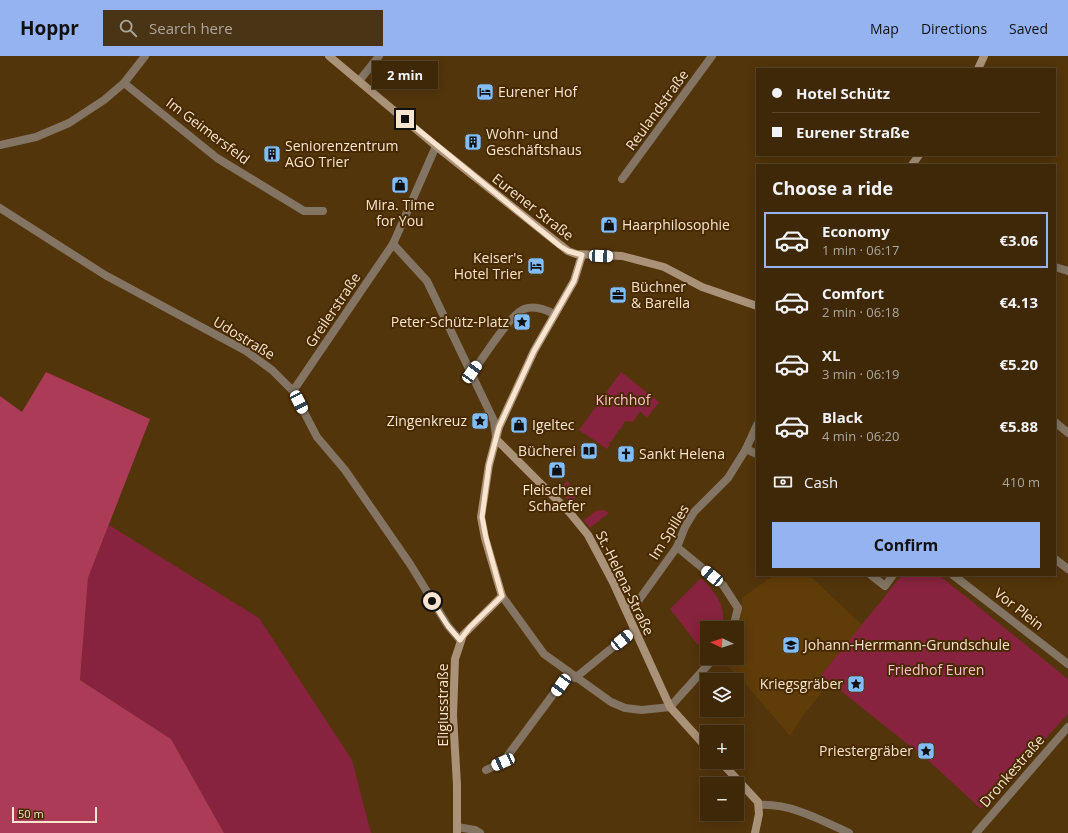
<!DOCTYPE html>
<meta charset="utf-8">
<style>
:root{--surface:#3e2808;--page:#493416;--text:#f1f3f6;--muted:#ada69c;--line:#574429;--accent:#95b2f1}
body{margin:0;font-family:"Open Sans",sans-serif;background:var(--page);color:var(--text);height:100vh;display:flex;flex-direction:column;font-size:15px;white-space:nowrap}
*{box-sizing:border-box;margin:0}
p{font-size:13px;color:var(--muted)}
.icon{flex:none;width:22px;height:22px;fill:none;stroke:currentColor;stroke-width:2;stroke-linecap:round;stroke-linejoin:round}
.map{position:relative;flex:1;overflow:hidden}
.details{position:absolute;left:756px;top:108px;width:300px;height:412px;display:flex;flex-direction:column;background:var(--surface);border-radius:0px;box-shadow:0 2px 10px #0003,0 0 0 1px var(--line)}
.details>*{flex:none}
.guide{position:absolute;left:756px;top:12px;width:300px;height:88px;border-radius:0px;box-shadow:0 2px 10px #0003,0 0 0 1px var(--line);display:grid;align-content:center;height:88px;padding:0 16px;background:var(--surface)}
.needle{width:26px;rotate:274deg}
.buttons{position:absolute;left:700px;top:565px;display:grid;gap:8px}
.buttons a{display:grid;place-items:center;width:44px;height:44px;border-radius:0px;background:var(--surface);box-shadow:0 2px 10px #0003,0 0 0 1px var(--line);font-size:20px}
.scale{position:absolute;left:12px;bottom:10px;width:85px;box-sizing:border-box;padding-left:4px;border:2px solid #f8e4cf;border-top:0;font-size:11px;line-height:14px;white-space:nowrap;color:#f8e4cf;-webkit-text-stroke:3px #482a00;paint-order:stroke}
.end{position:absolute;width:18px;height:18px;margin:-9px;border:5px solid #f8e4cf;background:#111;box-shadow:0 0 0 2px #111}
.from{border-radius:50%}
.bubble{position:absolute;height:28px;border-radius:0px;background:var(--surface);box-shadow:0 2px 10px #0003,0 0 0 1px var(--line);font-size:13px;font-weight:700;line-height:28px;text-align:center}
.car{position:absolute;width:12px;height:24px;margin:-12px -6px;border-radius:5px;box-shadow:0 0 3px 1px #0007;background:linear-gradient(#fff 24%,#345 0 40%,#fff 0 76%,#345 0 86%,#fff 0)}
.guide b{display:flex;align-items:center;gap:14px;height:38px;font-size:15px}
.guide b+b{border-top:1px solid var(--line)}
.guide i{width:10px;height:10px;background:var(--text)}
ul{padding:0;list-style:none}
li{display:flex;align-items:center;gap:12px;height:56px;margin:0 8px 6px;padding:0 8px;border:2px solid transparent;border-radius:0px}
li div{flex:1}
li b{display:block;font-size:15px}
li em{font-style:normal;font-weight:700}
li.selected{border-color:var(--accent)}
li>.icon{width:36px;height:36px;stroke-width:1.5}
h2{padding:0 16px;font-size:18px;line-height:48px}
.pay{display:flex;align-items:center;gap:10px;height:44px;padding:0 16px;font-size:15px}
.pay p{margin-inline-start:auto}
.cta{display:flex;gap:8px;margin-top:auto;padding:8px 16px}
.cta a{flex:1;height:46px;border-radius:0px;background:var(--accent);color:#111;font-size:16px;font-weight:700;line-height:46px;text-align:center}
header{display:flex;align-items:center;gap:24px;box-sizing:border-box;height:56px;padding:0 20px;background:var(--accent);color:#111}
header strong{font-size:19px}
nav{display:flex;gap:22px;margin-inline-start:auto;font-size:14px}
.search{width:280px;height:36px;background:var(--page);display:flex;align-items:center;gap:10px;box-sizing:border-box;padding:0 14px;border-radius:0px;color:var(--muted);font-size:15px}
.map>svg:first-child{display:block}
.built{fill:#603c09}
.green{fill:#87233e}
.forest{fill:#ab3b56}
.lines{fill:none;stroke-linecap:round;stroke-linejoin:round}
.street{stroke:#837463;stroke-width:8}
.secondary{stroke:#aa9278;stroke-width:8}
.route{stroke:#f8e4cf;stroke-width:5}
.labels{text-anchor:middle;stroke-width:4;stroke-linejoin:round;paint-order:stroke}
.poi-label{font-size:14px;fill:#f8e4cf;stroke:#482a00;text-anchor:start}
.street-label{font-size:14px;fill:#f8e4cf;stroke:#482a00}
.park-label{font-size:14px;fill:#fdc0c8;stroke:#482a00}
</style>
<header>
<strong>Hoppr</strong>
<div class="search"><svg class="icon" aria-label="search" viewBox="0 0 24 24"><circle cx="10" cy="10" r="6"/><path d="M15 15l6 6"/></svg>Search here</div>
<nav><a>Map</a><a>Directions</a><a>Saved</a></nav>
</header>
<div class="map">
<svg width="1068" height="777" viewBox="0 0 1068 777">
<rect width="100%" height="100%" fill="#53350b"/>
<polygon class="built" points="774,519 809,519 862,569 822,618 830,626 805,657 790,680 742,624 720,603 737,602 737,577 742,542"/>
<g class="green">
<polygon points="621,316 659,346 647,362 640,355 633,366 625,365 620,374 618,373 618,375 611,386 608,386 610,388 607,393 579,374"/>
<polygon points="567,425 578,436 577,440 571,448 559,434"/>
<polygon points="603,454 609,457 590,472 584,464 596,455"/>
<polygon points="109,469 259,562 352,704 371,777 224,777 171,683 80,624 88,522"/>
<polygon points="902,519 939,519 1068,623 1068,658 981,753 930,706 821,619"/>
<path d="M701,522C716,537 727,550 722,572H707V582L698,589L670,553Z"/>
</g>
<polygon class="forest" points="46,316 150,363 88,522 80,624 171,683 224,777 0,777 0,340 22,356"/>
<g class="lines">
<g class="street">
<polyline points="359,25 379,0"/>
<polyline points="124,27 217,102 304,155 323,155"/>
<polyline points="0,89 36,81 69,67 104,44 124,27 145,0"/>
<polyline points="622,123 712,0"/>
<polyline points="0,152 105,219 246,295 272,314 293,335 317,381 345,414 410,508 448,570 460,584"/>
<polyline points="393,188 427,225 494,365 496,381"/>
<polyline points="1055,211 1068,215"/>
<path d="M472,317C482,304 511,257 524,253C534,249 545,253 554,258"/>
<polyline points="293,335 393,188 436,90"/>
<polyline points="1055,366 1068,377"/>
<polyline points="746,393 757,398"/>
<polyline points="677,491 723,529 738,552 733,572"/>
<polyline points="1055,503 1068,513"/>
<polyline points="871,519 885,530 893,519"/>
<polyline points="953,519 1068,608"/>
<polyline points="502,540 544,598 611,646 625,652 642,654 670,651 714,602"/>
<polyline points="626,553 636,548 677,491 685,471 694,456 728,422 746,393 757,369"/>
<polyline points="575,622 634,574"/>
<polyline points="486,714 503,706 569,617"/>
<path d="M759,749C790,747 821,764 849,777"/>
<polyline points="457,771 475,774 480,777"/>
<polyline points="976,777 1068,671"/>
</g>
<g class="secondary">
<polyline points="329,0 436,90 568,195 576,198 622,200 664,211 702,231 757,250"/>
<polyline points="978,13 984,0"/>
<polyline points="912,109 919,99"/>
<polyline points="496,383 570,457 588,479 613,526 670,651 707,692"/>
<polyline points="721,706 758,746 759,758 755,777"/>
<polyline points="457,777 457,729 453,659 455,603 463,579 502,540 485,482 481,461 489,409 499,371 534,295 574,225 582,199"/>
</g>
</g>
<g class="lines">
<polyline class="route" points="405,63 560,190 568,195 582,199 574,225 534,295 499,371 489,409 482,461 486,482 502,540 470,571 460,584 448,570 432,545"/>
</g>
<defs>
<symbol id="hotel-square" viewBox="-11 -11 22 22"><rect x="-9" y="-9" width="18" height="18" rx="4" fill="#80bdfa" stroke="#482a00"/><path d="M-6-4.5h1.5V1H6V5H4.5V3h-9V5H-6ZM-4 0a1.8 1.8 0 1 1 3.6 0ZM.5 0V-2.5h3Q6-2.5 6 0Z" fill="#111"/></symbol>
<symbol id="building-square" viewBox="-11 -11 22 22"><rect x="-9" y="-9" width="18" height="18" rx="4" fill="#80bdfa" stroke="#482a00"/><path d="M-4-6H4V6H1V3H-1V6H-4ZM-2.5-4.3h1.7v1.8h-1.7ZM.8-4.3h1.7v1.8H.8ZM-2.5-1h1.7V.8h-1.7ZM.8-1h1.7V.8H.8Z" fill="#111"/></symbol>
<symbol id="shop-square" viewBox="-11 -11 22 22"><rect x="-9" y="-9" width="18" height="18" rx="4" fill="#80bdfa" stroke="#482a00"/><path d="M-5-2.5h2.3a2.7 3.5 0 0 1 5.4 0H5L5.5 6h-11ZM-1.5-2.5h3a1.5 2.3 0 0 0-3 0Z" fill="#111"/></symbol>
<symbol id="office-square" viewBox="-11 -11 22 22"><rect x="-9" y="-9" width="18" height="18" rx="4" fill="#80bdfa" stroke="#482a00"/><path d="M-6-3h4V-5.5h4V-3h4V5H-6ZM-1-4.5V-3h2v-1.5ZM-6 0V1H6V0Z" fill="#111"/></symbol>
<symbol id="sight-square" viewBox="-11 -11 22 22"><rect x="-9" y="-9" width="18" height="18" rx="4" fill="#80bdfa" stroke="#482a00"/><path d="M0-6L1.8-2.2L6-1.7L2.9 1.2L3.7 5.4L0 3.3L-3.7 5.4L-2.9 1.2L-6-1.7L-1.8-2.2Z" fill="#111"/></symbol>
<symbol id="library-square" viewBox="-11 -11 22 22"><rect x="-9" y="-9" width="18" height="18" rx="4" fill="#80bdfa" stroke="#482a00"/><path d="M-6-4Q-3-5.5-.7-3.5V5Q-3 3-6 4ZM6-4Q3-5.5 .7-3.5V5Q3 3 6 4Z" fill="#111"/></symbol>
<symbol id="church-square" viewBox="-11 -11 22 22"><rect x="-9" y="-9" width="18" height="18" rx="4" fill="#80bdfa" stroke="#482a00"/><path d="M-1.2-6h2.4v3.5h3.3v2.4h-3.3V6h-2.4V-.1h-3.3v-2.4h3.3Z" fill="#111"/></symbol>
<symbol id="school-square" viewBox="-11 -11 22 22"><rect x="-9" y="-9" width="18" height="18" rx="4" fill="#80bdfa" stroke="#482a00"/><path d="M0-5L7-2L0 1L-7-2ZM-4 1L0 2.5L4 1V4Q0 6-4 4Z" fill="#111"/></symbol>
</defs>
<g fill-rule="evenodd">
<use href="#hotel-square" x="475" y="26" width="20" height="20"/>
<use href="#building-square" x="463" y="76" width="20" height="20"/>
<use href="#building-square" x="262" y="88" width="20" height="20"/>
<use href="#shop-square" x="390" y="119" width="20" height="20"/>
<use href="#shop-square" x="599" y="159" width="20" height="20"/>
<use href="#hotel-square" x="526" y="200" width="20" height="20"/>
<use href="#office-square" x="608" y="229" width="20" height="20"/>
<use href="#sight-square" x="512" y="256" width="20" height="20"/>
<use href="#sight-square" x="470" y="355" width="20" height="20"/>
<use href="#shop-square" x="509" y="359" width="20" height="20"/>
<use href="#library-square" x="579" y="385" width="20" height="20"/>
<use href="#church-square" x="616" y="388" width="20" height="20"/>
<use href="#shop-square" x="547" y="404" width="20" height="20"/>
<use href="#school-square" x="781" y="579" width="20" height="20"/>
<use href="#sight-square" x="846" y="618" width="20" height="20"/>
<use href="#sight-square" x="916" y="685" width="20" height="20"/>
</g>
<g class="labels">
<g class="poi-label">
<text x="498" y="41">Eurener Hof</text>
<text x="486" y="83">Wohn- und<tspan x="486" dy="16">Geschäftshaus</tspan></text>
<text x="285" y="95">Seniorenzentrum<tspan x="285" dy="16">AGO Trier</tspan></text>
<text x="400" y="154" text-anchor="middle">Mira. Time<tspan x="400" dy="16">for You</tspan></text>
<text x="622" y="174">Haarphilosophie</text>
<text x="523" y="207" text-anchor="end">Keiser's<tspan x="523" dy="16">Hotel Trier</tspan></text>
<text x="631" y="236">Büchner<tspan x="631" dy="16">&amp; Barella</tspan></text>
<text x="509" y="271" text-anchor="end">Peter-Schütz-Platz</text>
<text x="467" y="370" text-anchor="end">Zingenkreuz</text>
<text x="532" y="374">Igeltec</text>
<text x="576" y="400" text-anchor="end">Bücherei</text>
<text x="639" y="403">Sankt Helena</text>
<text x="557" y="439" text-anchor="middle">Fleischerei<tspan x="557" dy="16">Schaefer</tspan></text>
<text x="804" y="594">Johann-Herrmann-Grundschule</text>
<text x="843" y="633" text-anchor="end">Kriegsgräber</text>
<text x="913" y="700" text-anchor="end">Priestergräber</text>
</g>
<g class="street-label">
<text transform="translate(657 54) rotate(-54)" y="5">Reulandstraße</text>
<text transform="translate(208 75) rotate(37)" y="5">Im Geimersfeld</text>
<text transform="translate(533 151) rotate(38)" y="5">Eurener Straße</text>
<text transform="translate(333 254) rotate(-56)" y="5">Greilerstraße</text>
<text transform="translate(244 282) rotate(31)" y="5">Udostraße</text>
<text transform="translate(669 476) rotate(-58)" y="5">Im Spilles</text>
<text transform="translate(625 527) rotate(64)" y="5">St.-Helena-Straße</text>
<text transform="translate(1019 553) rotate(38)" y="5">Vor Plein</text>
<text transform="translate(443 649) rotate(-90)" y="5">Eligiusstraße</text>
<text transform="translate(1012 715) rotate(-49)" y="5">Dronkestraße</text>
</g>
<g class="park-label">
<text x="623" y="349">Kirchhof</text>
<text x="936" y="619">Friedhof Euren</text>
</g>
</g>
</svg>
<div class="buttons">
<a><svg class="needle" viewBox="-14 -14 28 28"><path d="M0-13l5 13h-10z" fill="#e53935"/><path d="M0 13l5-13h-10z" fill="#ada69c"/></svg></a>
<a><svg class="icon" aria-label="layers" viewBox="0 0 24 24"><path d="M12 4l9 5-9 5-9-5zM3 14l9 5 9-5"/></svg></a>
<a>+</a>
<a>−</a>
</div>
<div class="scale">50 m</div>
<i class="end from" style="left:432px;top:545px"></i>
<i class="end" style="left:405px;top:63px"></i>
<div class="bubble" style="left:372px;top:5px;width:66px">2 min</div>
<i class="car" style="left:601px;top:200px;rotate:92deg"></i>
<i class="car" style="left:472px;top:316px;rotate:36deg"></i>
<i class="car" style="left:299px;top:346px;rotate:153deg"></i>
<i class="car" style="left:712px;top:520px;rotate:310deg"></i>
<i class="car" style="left:622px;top:584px;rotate:51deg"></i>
<i class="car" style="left:561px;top:629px;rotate:216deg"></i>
<i class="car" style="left:503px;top:706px;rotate:246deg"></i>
<div class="guide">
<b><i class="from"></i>Hotel Schütz</b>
<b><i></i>Eurener Straße</b>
</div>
<section class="details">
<h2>Choose a ride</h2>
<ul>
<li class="selected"><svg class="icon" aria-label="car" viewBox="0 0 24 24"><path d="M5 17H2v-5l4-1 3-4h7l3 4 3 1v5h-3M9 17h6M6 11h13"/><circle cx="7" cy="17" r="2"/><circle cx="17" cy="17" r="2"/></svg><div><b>Economy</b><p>1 min · 06:17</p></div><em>€3.06</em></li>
<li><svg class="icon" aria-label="car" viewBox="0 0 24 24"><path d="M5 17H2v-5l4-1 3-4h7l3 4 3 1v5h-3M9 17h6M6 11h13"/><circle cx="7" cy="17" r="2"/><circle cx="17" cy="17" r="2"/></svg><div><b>Comfort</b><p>2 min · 06:18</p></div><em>€4.13</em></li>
<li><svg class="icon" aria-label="car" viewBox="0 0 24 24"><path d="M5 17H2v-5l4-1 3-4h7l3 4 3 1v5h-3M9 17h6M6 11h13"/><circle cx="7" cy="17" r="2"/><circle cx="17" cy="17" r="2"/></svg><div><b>XL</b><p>3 min · 06:19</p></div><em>€5.20</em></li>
<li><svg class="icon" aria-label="car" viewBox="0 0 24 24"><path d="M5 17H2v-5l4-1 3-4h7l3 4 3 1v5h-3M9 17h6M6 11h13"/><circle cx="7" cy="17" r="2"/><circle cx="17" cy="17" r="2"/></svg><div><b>Black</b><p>4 min · 06:20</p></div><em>€5.88</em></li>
</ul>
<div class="pay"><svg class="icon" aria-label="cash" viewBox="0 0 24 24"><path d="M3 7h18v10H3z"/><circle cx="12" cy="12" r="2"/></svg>Cash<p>410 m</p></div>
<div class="cta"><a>Confirm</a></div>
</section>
</div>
